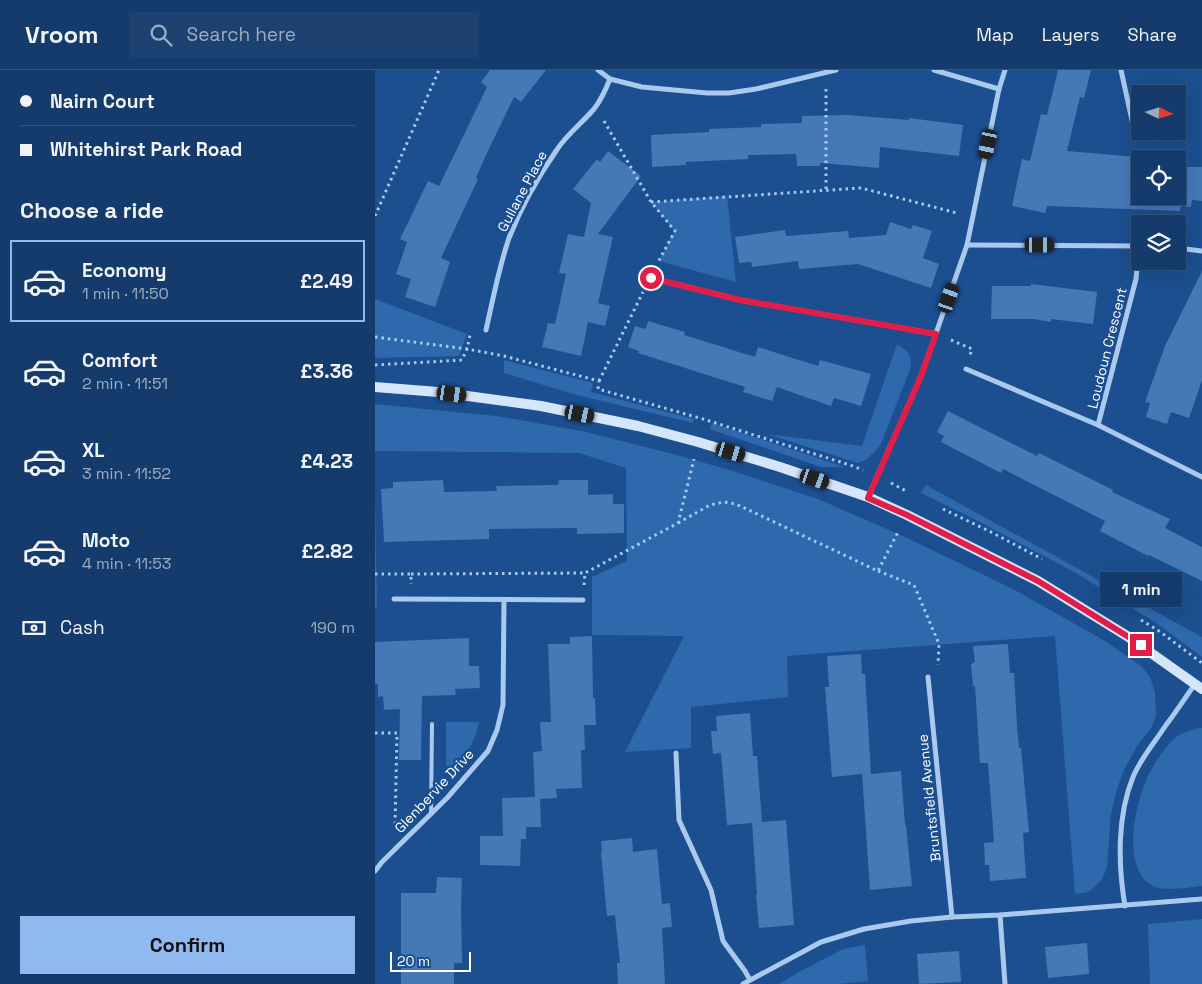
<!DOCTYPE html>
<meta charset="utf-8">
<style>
:root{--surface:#143b6b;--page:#1d4271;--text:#f1f3f6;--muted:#9dadc1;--line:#33557e;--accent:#90b9f0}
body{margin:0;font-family:"Space Grotesk",sans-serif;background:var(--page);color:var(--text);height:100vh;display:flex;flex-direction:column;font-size:19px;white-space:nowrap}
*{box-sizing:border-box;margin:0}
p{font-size:16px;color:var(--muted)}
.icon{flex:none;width:28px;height:28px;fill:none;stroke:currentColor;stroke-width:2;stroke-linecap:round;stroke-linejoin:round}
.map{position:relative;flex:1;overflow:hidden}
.sheet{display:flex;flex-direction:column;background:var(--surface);width:375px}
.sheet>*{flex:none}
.top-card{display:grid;align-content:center;height:110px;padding:0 20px;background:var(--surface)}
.needle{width:32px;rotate:94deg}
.controls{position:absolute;left:756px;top:15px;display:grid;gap:10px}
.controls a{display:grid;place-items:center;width:55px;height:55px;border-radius:0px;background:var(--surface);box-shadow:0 5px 20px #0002,0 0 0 1px var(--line);font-size:25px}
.scale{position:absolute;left:15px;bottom:12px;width:81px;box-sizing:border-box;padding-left:5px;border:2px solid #fff;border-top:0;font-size:14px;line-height:18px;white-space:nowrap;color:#fff;-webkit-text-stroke:4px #1b4f8f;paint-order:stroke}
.end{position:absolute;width:22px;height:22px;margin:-11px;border:6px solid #e11d48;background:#fff;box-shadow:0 0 0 2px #fff}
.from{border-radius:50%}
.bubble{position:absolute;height:35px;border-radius:0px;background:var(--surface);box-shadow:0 5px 20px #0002,0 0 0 1px var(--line);font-size:16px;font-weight:700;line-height:35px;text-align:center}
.car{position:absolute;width:15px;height:30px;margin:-15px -8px;border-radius:6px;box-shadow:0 0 4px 1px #0007;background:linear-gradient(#222 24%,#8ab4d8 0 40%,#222 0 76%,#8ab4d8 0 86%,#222 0)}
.top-card b{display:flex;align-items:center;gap:18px;height:48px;font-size:19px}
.top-card b+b{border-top:1px solid var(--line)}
.top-card i{width:12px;height:12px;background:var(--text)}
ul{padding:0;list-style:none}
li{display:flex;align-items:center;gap:15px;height:82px;margin:0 10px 8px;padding:0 10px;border:2px solid transparent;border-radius:0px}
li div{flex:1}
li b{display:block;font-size:19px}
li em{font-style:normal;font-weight:700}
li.current{border-color:var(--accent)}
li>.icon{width:45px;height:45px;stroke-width:1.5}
h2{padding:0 20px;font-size:22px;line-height:60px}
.pay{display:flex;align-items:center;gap:12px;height:55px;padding:0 20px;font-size:19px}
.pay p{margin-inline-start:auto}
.cta{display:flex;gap:10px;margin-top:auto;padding:10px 20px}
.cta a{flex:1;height:58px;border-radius:0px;background:var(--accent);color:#111;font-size:20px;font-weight:700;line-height:58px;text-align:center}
header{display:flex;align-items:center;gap:30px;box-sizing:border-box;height:70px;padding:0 25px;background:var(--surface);border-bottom:1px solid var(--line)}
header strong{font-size:24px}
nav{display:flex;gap:28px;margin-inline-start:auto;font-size:18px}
.search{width:350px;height:45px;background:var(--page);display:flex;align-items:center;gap:12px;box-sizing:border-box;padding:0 18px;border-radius:0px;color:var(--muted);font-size:19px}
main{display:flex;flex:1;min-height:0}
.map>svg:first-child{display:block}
.green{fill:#2e69ad}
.building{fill:#4478b7}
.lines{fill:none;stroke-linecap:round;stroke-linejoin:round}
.path{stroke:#a9c9ee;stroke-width:3;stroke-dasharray:2.5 4;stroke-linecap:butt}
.lane{stroke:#a9c9ee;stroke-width:4}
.street{stroke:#a9c9ee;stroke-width:5}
.secondary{stroke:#d6e6fa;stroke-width:10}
.route{stroke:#e11d48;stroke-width:6}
.labels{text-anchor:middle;stroke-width:5;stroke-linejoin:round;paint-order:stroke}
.street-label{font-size:14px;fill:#fff;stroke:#1b4f8f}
</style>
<header>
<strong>Vroom</strong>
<div class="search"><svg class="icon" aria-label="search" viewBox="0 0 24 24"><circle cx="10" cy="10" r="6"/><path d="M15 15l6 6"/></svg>Search here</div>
<nav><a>Map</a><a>Layers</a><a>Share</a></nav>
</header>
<main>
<section class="sheet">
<div class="top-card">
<b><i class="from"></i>Nairn Court</b>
<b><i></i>Whitehirst Park Road</b>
</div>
<h2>Choose a ride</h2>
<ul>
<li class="current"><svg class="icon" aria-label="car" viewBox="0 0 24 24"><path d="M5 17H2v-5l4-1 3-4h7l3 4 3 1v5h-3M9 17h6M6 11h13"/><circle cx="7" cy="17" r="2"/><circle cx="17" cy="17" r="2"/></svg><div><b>Economy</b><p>1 min · 11:50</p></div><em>£2.49</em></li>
<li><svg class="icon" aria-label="car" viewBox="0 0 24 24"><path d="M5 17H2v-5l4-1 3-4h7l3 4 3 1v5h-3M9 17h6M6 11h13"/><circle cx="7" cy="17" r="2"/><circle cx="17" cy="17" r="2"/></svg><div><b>Comfort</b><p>2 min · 11:51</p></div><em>£3.36</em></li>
<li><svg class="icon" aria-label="car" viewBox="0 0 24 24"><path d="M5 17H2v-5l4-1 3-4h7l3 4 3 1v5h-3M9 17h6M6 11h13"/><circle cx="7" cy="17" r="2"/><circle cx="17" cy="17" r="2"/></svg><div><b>XL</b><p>3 min · 11:52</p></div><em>£4.23</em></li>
<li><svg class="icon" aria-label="car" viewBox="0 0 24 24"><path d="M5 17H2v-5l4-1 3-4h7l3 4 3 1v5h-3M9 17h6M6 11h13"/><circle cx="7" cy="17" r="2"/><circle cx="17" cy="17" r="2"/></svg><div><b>Moto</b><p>4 min · 11:53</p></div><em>£2.82</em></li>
</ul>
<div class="pay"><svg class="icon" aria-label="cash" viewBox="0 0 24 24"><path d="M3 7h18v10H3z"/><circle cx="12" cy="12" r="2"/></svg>Cash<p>190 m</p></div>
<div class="cta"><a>Confirm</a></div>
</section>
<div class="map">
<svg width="827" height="914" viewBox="0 0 827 914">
<rect width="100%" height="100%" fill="#1b4f8f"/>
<g class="green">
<polygon points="352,126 361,212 284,191 299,161 276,132"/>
<polygon points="0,229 92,264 84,286 0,288"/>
<path d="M522,274C533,281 536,284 536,297L505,376L491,390L483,393L392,364L487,376Z"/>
<polygon points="129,290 218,313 216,322 319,349 318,353 198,324 129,303"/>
<polygon points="0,334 121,346 207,361 298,384 358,401 443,429 530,467 638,519 730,571 766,596 775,607 780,622 781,646 776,658 762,676 749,700 741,722 736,744 732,798 727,809 715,821 709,823 700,824 680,566 412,586 413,627 316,637 316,678 250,682 309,566 217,565 217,507 252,491 251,398 204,383 0,381"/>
<polygon points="337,353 470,397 446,397 335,359"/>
<polygon points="551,415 827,567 827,587 781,553 701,503 599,449 546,423"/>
<polygon points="0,426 2,539 0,539"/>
<path d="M71,652H104C100,673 92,685 75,699L71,695Z"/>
<path d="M824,658H827V816C814,817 789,822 778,816C744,798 761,729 775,702C781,691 790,677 800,668C806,663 816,660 824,658Z"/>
<polygon points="827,849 827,914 775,914 773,854"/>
<polygon points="490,875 493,911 463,914 404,914 424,902 468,879"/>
</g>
<g class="building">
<polygon points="115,0 171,0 146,32 139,27 111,85 101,108 103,109 66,188 75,192 60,237 30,227 36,209 21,204 32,172 25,169 53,111 64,116 112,17 106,12"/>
<polygon points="683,0 716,0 709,28 705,27 692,81 786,89 765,89 765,126 802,126 802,97 827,97 827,131 817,130 816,137 806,136 805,141 672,136 670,143 637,136 647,89 655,91 666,44 672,45"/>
<polygon points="472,45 534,50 534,48 588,55 584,86 505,77 504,98 445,93 445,96 422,96 421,84 373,85 373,89 311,92 311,95 277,97 276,65 334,62 334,59 386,57 386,54 427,53 427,46"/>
<polygon points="233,81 266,106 223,164 238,167 223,233 235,236 230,256 213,252 206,286 167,277 173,253 180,254 191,204 184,203 193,164 209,167 216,133 198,119 222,89 225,92"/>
<polygon points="515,152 536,159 538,155 557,161 548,188 564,194 556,218 483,194 424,199 423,191 377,197 376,192 364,193 360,167 410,160 411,166 473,161 474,168 511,165"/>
<polygon points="827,201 827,310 814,348 796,342 792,354 771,347 775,333 770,332 790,276"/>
<polygon points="656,214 722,222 718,254 676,249 676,252 659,249 616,249 617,216 656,216"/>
<polygon points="273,251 310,262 309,265 380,287 383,277 443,296 445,290 496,304 486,336 459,328 456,336 402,317 397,331 368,322 370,317 263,283 264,281 253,277 260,256 271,259"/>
<polygon points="573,341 662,386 664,383 738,420 737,422 795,449 790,458 827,477 827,511 774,485 773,486 725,461 730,451 628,399 626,403 566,372 569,366 562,362"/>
<polygon points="68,410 69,422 122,421 121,416 183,415 184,410 213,410 213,425 238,424 238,434 249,434 249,463 202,464 202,458 114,459 114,469 9,472 6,419 18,418 18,412"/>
<polygon points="217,566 218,628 220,628 221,655 209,655 210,680 206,680 207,718 181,719 182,728 165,729 166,757 151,757 151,769 146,769 145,796 105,795 105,766 128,766 127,728 160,727 158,682 167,681 165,652 176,652 173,574 195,574 195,567"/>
<polygon points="94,568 94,596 104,596 105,618 80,619 81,625 47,626 46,690 24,690 25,639 9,640 8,626 3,627 3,614 0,614 0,572"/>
<polygon points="633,574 635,603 639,603 642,656 644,678 646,678 654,762 648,763 651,808 615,811 614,795 610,795 609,773 619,772 613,693 605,693 600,616 598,616 596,594 600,592 598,576"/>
<polygon points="486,584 487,604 490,604 496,704 526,701 530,755 531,755 537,816 495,820 487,704 457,707 450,617 454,617 452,586"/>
<polygon points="375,643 378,686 382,686 387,752 411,750 419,855 384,858 381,824 382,824 377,753 352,755 346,683 338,684 336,661 342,661 341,646"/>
<polygon points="257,768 258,782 282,779 287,834 295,833 297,857 287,858 290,914 243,914 242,893 245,893 240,845 232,846 226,783 227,782 226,771"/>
<polygon points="62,807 87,808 86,836 87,893 79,893 79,914 26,914 26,823 61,823"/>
<polygon points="712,873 714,904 673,908 670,877"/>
<polygon points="584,881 586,912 544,914 542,884"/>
</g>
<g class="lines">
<g class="path">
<polyline points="229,51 276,132 300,161 282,194"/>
<polyline points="451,119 451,20 452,18"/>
<polyline points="276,132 486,118 582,143"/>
<polyline points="0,146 64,0"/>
<polyline points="0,267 92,279 95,265"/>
<polyline points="576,270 597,279 595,285"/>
<polyline points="0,295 87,290 92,279 129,286 224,311 223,319 328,349 475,395 488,400"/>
<polyline points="224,311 268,222"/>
<polyline points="516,413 533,422"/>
<polyline points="568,439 616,462 667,489"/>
<polyline points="303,453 335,435 349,432 361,434 503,501 524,460"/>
<polyline points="503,501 539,515 564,574 563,595"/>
<polyline points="0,504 36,504 36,514"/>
<polyline points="36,504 210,503"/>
<polyline points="209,515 210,503 303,453 319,389"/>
<polyline points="766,550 784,561 827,593"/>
<polyline points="0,663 22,663 20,756"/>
</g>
<polyline class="lane" points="56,744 57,654"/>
<g class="street">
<polyline points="223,0 235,9"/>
<polyline points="559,0 624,19"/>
<polyline points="746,0 758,55"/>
<polyline points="592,175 765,176"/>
<polyline points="802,178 827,181"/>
<polyline points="276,208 365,230 561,264"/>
<path d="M111,260C118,229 124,197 134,168C146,137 163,107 181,81C191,65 207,53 219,39C226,30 231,19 235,9L267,17L332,23H354L381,19L461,0"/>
<polyline points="591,299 723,355 827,407"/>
<polyline points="723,355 761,209 764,176"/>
<polyline points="493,427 546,306 592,175 624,19 630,0"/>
<polyline points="19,529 208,530"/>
<polyline points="553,607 577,847"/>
<polyline points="301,683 304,750 336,820 348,871 370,901 375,910"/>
<polyline points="0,801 7,792 72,728 113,681 122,660 128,635 129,530"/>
<path d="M750,836C743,795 742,746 758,707C766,688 780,672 791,655C801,642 810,628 820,614"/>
<polyline points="625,845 630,914"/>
<polyline points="368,914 446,872 489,859 536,851 577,847 625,845 827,829"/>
</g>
<polyline class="secondary" points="0,317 63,322 166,336 263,356 323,372 405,397 493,427 532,445 663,511 752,566 827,619"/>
</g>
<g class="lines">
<polyline class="route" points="276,208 365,230 561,264 546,306 493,428 532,445 663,511 752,566 766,575"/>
</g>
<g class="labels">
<g class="street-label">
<text transform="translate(147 121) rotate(-62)" y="5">Gullane Place</text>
<text transform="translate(732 278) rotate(-76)" y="5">Loudoun Crescent</text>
<text transform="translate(59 721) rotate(-47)" y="5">Glenbervie Drive</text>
<text transform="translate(554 728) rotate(-96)" y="5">Bruntsfield Avenue</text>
</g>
</g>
</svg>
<div class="controls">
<a><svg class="needle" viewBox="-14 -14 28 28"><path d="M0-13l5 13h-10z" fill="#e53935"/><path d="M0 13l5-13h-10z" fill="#9dadc1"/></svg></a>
<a><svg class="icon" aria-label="locate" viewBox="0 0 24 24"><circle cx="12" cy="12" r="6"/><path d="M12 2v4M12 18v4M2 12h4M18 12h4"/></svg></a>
<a><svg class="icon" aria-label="layers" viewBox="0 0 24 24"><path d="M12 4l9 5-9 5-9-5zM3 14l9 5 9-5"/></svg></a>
</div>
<div class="scale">20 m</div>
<i class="end from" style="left:276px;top:208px"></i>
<i class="end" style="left:766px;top:575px"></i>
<div class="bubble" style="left:725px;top:502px;width:82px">1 min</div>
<i class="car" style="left:613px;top:74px;rotate:192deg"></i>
<i class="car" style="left:665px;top:175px;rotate:90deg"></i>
<i class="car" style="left:574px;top:228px;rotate:19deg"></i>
<i class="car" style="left:77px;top:324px;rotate:98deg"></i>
<i class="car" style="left:205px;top:344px;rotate:102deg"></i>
<i class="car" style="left:356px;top:382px;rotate:107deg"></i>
<i class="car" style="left:440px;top:409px;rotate:109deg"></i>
</div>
</main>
